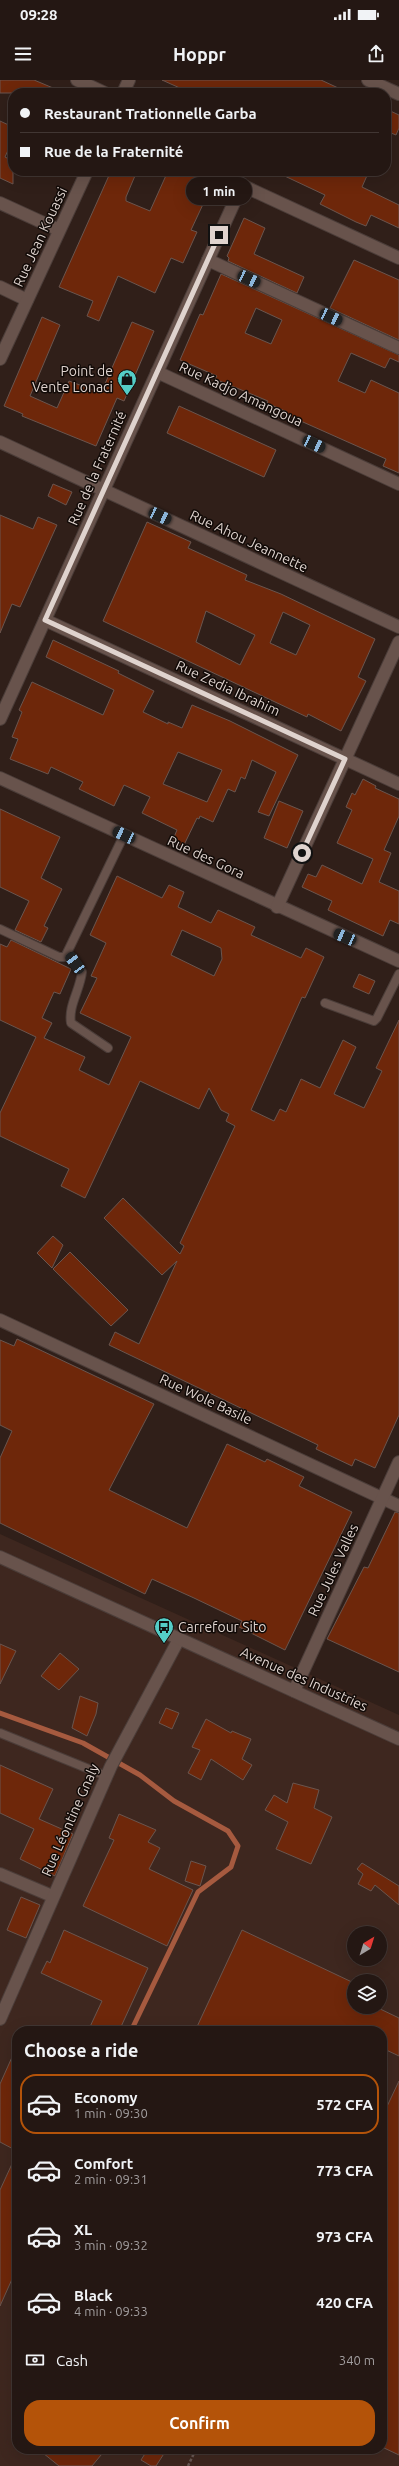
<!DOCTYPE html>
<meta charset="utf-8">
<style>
:root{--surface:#241713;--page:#2c201c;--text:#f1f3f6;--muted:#a39fa0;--line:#413633;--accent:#b45309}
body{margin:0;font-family:Ubuntu,sans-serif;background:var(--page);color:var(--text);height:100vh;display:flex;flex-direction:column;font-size:15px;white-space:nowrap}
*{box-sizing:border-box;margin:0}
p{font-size:13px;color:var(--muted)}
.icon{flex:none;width:22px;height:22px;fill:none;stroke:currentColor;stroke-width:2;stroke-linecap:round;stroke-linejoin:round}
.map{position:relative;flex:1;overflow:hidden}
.side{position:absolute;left:12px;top:1946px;width:375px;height:428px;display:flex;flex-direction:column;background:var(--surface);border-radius:16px;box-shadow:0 4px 16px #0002,0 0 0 1px var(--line)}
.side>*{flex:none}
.guide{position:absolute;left:8px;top:8px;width:383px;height:88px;border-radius:16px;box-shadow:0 4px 16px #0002,0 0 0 1px var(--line);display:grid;align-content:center;height:88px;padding:0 12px;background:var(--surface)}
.needle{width:26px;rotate:38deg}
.tools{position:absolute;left:347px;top:1846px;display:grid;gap:8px}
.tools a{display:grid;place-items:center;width:40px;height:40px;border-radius:50%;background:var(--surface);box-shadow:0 4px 16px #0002,0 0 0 1px var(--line);font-size:20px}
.end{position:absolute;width:18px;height:18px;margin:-9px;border:5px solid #dfd3ce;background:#111;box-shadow:0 0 0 2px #111}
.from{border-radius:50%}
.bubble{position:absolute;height:28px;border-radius:14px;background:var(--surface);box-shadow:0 4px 16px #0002,0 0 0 1px var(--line);font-size:13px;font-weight:700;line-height:28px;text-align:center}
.car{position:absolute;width:12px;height:24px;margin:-12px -6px;border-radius:5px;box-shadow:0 0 3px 1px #0007;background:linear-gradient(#222 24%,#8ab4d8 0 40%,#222 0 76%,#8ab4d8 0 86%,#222 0)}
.guide b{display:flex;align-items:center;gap:14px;height:38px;font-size:15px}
.guide b+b{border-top:1px solid var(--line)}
.guide i{width:10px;height:10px;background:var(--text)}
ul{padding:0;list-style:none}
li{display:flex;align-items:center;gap:12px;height:60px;margin:0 8px 6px;padding:0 4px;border:2px solid transparent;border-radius:16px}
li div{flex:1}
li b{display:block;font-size:15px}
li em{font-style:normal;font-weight:700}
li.active{border-color:var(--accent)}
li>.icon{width:36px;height:36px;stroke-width:1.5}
h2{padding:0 12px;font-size:18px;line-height:48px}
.pay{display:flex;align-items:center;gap:10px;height:44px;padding:0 12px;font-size:15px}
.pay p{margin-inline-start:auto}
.primary-button{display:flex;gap:8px;margin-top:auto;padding:8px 12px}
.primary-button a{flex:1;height:46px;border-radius:16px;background:var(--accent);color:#fff;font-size:16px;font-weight:700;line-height:46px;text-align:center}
.status{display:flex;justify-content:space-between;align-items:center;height:28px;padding:0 20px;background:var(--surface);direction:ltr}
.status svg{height:11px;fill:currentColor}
header{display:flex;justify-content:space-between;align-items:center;height:52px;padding:0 12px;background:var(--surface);font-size:18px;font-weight:700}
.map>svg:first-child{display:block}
.built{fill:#3e271f;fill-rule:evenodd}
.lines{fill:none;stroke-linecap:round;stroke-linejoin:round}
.stream{stroke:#a65a3f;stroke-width:5}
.building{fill:#6e270a;stroke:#6a554e;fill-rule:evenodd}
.lane-casing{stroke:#4b3d39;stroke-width:10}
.street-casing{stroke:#4b3d39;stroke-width:14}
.secondary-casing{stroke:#4b3d39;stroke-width:14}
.path{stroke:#695954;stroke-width:2.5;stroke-dasharray:3 2;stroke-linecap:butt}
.lane{stroke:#68534c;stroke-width:8}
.street{stroke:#68534c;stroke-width:12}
.secondary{stroke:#68534c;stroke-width:12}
.route{stroke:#dfd3ce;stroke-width:5}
.labels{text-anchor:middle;stroke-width:3;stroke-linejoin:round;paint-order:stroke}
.street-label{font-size:14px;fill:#dfd3ce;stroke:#120b08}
.poi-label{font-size:14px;fill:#dfd3ce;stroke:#120b08;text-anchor:end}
</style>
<div class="status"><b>09:28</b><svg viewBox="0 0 49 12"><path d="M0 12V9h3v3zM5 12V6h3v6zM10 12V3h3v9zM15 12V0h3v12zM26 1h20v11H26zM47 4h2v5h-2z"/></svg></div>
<header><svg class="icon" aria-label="menu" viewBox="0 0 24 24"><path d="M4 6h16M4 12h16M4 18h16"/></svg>Hoppr<svg class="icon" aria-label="share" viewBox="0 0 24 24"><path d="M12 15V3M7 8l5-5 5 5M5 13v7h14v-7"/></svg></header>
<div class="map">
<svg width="399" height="2386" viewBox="0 0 399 2386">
<rect width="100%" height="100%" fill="#301f19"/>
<path class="built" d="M0,1454L399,1635V2386H0ZM354,1853H380V1879H354ZM354,1901H380V1927H354ZM17,1951H382V2369H17Z"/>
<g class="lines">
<polyline class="stream" points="0,1633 83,1663 140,1695 174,1721 228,1751 238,1766 231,1787 198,1812 131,1951"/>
</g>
<g class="building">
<polygon points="0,0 34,0 65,13 0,13"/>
<polygon points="162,0 321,0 349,13 191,13"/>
<polygon points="386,29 399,35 399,48 396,55 386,51"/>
<polygon points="0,41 13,47 13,59 5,77 13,81 13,104 0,98"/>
<polygon points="111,91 137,91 126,117 126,121 150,131 168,91 181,91 212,105 191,150 197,152 183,183 171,178 155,213 118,196 99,241 87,236 93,221 59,207"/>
<polygon points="274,91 321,91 333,96 335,91 369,91 362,107 399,125 399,148 371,135 366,146 356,142 320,124 325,115"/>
<polygon points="244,138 265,148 254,174 304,197 297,213 228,181 229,178 227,176"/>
<polygon points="354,180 399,200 399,260 330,228"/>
<path d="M221,194L399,275V282L390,278L385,288L351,273L338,301L365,313L371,300L399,313V393L383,386L386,379L285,334L287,332L267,323L268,321L215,299L217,296L180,280L200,234L203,235ZM256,228L282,240L271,264L245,253Z"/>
<polygon points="42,237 60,245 30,316 57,328 69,301 101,313 132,242 154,251 124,321 117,318 96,366 22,336 23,334 4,326"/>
<polygon points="179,326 276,370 264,397 167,353"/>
<polygon points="53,404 72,412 66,425 48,416"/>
<polygon points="0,435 33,449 38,437 57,445 20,527 12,524 0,553"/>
<path d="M147,442L191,462L188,468L247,495L245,500L281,514L375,559L358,597L366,601L341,651L308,634L307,637L103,541ZM206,531L255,555L240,585L196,562ZM283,532L310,545L296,575L270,563Z"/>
<path d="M53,560L119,591L118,593L154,611L143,632L168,644V642L182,648L192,625L230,641L298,675L269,736L258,732L276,692L252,680L245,699L241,697L235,712L228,709L213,742L200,736L199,739L197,738L183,767L172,762L177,750L142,733L150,717L124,705L114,726L79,709L83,702L51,687L48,694L10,679L18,659L12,657L22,632L19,630L32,602L103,635L114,610L46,577ZM178,672L222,690L207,722L163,704Z"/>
<polygon points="363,699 376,706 375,708 399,719 399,736 384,770 391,773 379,802 399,811 399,844 390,840 383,856 328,830 332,821 302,807 308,794 316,797 322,785 362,804 373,779 337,763 352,730 346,727 352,713 355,715"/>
<polygon points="279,721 303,731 287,768 264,758"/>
<polygon points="0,729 60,757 41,798 62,809 44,846 48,848 41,862 15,850 29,821 0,807"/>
<path d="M117,796L162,818L169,805L184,812L178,827L211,843L218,830L255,847L251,855L301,878L306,868L324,877L305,918L302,917L251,1030L274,1041L280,1029L286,1032L301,999L320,1008L343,960L356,967L334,1014L364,1028L382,991L376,988L399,940V1335L375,1388L355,1379L352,1386L316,1369L318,1365L109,1265L115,1252L139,1264L177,1181L162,1195L104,1138L123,1118L180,1174L184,1166L180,1163L235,1046L226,1041L229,1034L221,1030L209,1008L199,1029L140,1001L85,1118L61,1106L69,1089L0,1056V1033L36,957L0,940V864L7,867L11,860L71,889L60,914L54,912L42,938L52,943L44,958L85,977L79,990L109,1005L131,957L80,933L97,898L91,896L106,863L90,855ZM182,850L221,868L222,879L214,896L171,875Z"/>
<polygon points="359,894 375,901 369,914 353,907"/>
<polygon points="53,1156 63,1165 52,1188 37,1173"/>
<polygon points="70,1172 128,1230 111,1246 53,1189"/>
<polygon points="17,1259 154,1324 109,1410 187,1448 227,1364 265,1382 267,1379 304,1397 299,1406 352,1432 285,1570 239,1547 242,1541 194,1518 152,1499 145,1514 0,1443 0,1378 12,1351 0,1345 0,1260 14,1266"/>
<polygon points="395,1432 399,1433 399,1592 327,1559 364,1487 368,1488"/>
<polygon points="0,1564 16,1571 0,1604"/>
<polygon points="60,1573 79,1589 59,1610 41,1596"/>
<polygon points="80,1616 98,1623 96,1634 87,1656 72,1648"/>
<polygon points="166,1628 179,1633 172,1649 159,1643"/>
<polygon points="206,1639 231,1653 232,1651 251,1659 242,1679 252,1685 243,1700 211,1679 201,1700 188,1693 200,1670 192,1667"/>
<polygon points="0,1685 53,1709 39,1739 73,1754 55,1796 20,1779 34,1749 0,1733"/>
<polygon points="293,1703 319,1710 314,1728 332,1737 311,1784 276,1769 288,1742 265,1730 274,1715 287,1723"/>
<polygon points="119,1734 156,1750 148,1762 160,1768 149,1789 193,1810 167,1866 83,1826 114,1760 109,1758"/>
<polygon points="191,1781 206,1786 200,1806 185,1801"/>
<polygon points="362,1783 399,1806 399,1825 375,1805 371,1811 358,1804 363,1794 357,1789"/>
<polygon points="21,1817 40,1825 26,1858 7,1850"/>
<polygon points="64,1850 148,1888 119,1951 88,1951 102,1921 41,1893 47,1881 50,1883"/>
<polygon points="242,1850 354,1903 354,1927 376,1927 399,1938 399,1976 382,1968 382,1951 195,1951"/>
<polygon points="17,1966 17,2071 0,2062 0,2004"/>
<polygon points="399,2001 399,2375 382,2367 382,2037"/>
<polygon points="17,2073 17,2188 0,2226 0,2110"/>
<polygon points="38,2369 106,2369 92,2386 59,2386"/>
<polygon points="148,2369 167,2369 156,2386 151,2386 141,2380"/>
</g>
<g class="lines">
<defs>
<g id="lane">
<polyline points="0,849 59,877 65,877 124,755"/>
<path d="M68,873L82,892C80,910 68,926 71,943L108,968"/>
<polyline points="325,923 374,941 377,938 399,894"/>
<polyline points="0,1653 106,1696"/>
</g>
<g id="street">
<polyline points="77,0 105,13"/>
<polyline points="368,0 399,14"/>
<polyline points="123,13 129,0"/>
<polyline points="211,91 399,178"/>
<polyline points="0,123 59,150"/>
<polyline points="208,180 399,268"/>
<polyline points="0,207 27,220"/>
<polyline points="0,279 87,91"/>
<polyline points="157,292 399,404"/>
<polyline points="0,362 399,547"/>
<polyline points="45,540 399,704"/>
<polyline points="0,639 242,105"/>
<polyline points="0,698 399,881"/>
<polyline points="277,827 399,562"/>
<polyline points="0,1240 399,1426"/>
<polyline points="294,1611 399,1382"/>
<polyline points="0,1794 52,1816"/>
<polyline points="0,1939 111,1686 179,1559"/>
</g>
<polyline id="secondary" points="0,1477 399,1659"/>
</defs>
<use href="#lane" class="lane-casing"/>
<use href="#street" class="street-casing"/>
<use href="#secondary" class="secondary-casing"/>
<polyline class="path" points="188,2386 196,2369"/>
<use href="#lane" class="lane"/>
<use href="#street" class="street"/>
<use href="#secondary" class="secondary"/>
</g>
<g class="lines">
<polyline class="route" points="219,155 45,540 345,679 302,773"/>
</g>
<defs>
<symbol id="shop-pin" viewBox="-11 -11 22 30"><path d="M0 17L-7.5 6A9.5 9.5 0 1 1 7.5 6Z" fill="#54cdc7" stroke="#120b08"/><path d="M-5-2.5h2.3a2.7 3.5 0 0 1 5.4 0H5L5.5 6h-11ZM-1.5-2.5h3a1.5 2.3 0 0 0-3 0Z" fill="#111"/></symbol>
<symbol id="bus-pin" viewBox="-11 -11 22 30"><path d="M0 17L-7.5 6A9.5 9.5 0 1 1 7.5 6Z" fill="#54cdc7" stroke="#120b08"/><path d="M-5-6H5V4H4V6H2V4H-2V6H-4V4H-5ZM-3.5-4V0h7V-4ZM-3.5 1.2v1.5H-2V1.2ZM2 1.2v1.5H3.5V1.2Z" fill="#111"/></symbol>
</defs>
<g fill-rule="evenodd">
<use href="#shop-pin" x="116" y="288" width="22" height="30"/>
<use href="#bus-pin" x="153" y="1536" width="22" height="30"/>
</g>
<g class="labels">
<g class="street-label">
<text transform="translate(40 157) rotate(-65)" y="5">Rue Jean Kouassi</text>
<text transform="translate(241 314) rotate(25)" y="5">Rue Kadjo Amangoua</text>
<text transform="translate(97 388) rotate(-66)" y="5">Rue de la Fraternité</text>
<text transform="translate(249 461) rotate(25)" y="5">Rue Ahou Jeannette</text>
<text transform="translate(228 608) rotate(25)" y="5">Rue Zedia Ibrahim</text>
<text transform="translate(206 777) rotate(25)" y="5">Rue des Gora</text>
<text transform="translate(206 1319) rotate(25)" y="5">Rue Wole Basile</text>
<text transform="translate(333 1490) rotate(-65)" y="5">Rue Jules Valles</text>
<text transform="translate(304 1599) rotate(24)" y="5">Avenue des Industries</text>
<text transform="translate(70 1740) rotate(-66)" y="5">Rue Léontine Gnaly</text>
</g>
<g class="poi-label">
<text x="113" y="296">Point de<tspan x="113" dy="16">Vente Lonaci</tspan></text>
<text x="178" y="1552" text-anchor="start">Carrefour Sito</text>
</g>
</g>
</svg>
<div class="tools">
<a><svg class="needle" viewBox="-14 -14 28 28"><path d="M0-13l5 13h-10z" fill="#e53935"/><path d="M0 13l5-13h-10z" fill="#a39fa0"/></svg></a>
<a><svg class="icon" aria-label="layers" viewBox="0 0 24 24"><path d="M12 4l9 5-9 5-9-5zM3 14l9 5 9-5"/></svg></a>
</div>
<i class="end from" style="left:302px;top:773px"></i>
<i class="end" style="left:219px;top:155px"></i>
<div class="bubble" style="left:186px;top:97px;width:66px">1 min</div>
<i class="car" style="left:249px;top:199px;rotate:115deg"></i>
<i class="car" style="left:331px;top:237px;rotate:115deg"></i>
<i class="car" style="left:314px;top:364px;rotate:115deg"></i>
<i class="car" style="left:160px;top:436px;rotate:115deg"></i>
<i class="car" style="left:124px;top:755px;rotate:295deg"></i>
<i class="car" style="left:345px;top:857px;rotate:294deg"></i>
<i class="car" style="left:75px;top:883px;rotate:324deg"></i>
<div class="guide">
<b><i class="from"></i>Restaurant Trationnelle Garba</b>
<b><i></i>Rue de la Fraternité</b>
</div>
<section class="side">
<h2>Choose a ride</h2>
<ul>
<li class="active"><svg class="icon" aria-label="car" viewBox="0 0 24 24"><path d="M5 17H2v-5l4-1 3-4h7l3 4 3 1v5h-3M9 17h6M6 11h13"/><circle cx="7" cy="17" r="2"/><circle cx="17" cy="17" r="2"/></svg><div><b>Economy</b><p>1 min · 09:30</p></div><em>572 CFA</em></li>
<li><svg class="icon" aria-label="car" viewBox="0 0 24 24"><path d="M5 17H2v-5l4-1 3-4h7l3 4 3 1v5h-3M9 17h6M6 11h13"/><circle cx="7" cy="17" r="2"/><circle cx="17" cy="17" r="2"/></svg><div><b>Comfort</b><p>2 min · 09:31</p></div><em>773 CFA</em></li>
<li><svg class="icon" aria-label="car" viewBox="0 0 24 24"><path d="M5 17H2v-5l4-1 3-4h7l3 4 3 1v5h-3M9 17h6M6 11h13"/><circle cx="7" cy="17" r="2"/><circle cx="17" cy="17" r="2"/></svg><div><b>XL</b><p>3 min · 09:32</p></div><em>973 CFA</em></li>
<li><svg class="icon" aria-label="car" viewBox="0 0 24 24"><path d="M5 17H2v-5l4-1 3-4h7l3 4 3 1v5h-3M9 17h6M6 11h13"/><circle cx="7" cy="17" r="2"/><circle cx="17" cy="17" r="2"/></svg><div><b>Black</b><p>4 min · 09:33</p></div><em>420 CFA</em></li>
</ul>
<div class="pay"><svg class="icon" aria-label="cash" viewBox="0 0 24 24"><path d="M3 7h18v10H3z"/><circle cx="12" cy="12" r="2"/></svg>Cash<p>340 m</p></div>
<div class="primary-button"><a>Confirm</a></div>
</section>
</div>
